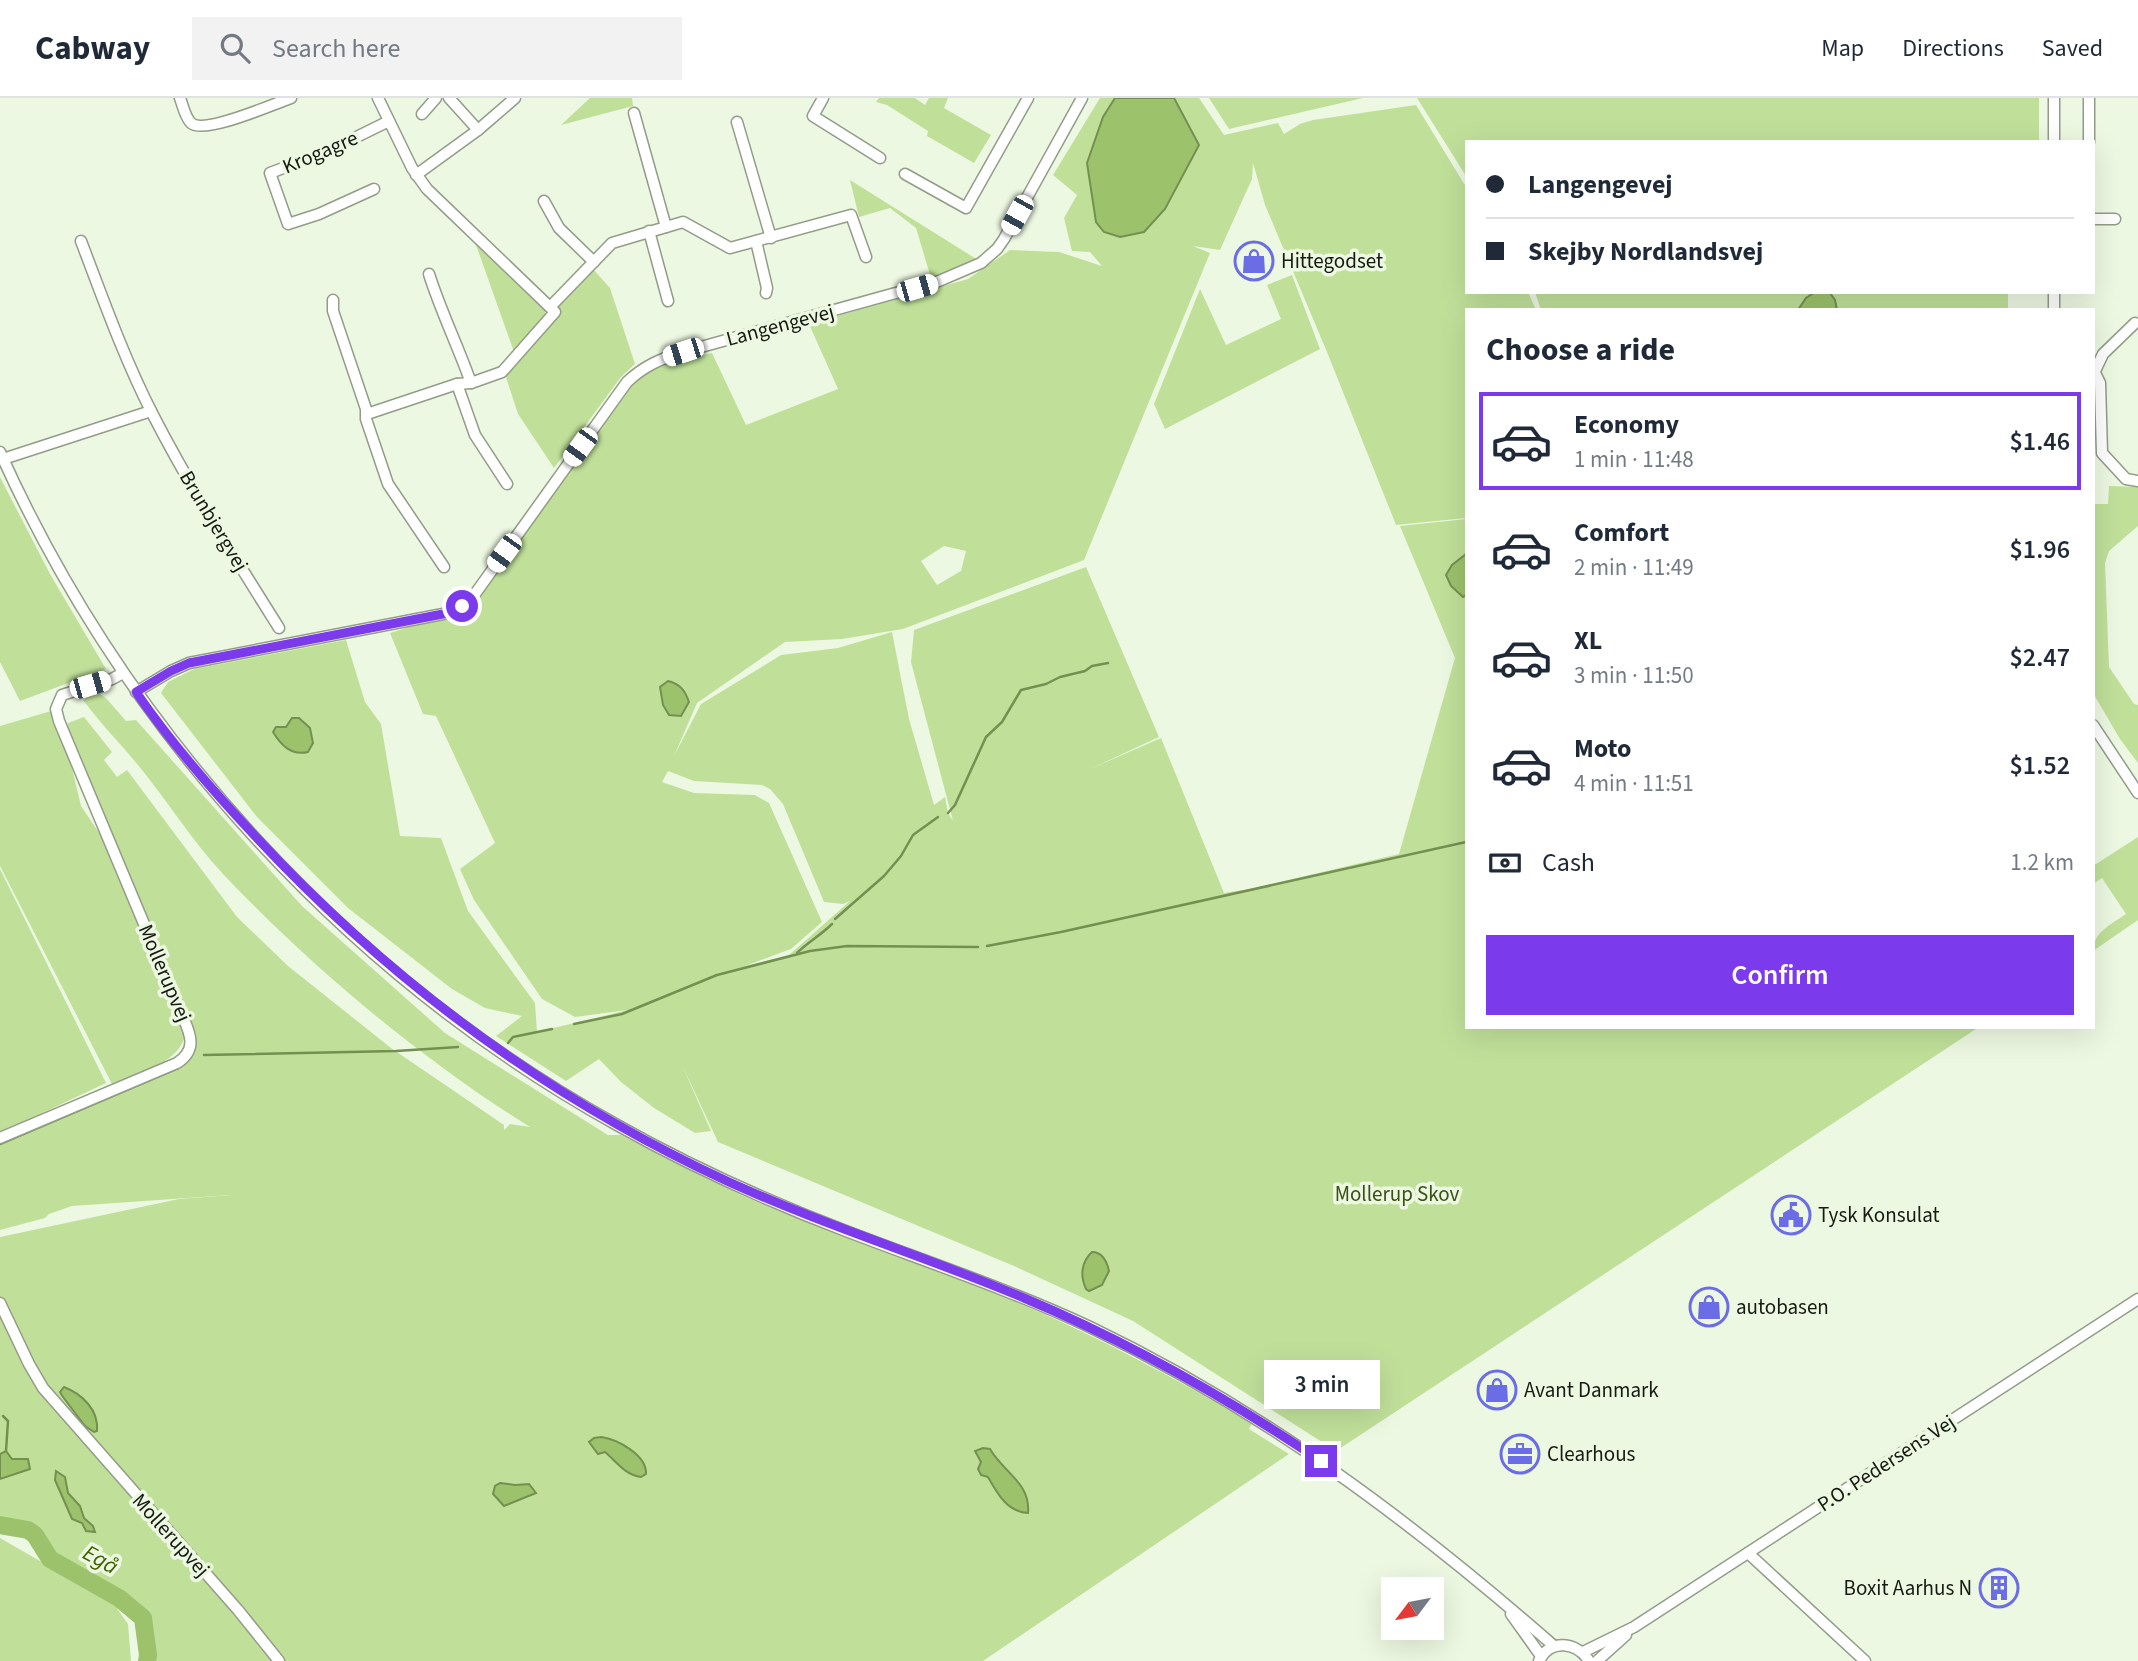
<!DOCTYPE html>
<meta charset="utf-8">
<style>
:root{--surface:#fff;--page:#f2f2f3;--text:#1f2937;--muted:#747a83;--line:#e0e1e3;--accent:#7c3aed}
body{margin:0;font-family:"Source Sans 3",sans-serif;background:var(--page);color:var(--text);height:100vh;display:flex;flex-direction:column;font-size:26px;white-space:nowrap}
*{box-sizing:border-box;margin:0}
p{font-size:23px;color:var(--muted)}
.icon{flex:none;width:38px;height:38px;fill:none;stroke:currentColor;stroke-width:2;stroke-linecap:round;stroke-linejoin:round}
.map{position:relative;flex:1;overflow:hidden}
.panel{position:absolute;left:1465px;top:210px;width:630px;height:721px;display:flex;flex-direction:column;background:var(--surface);border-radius:0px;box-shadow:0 7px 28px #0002}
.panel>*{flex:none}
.banner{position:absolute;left:1465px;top:42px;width:630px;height:154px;border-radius:0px;box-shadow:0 7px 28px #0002;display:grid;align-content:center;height:154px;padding:0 21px;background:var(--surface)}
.needle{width:46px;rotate:238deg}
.tools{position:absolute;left:1381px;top:1479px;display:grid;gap:14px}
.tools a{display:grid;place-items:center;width:63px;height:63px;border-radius:0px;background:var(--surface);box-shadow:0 7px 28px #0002;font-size:35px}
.end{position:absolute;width:32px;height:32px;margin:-16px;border:9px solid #7c3aed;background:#fff;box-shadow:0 0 0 4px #fff}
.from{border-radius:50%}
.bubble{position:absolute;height:49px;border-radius:0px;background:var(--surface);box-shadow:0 7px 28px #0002;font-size:23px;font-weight:600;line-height:49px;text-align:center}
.car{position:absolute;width:21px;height:42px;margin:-21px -10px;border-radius:9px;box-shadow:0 0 5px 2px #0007;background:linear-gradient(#fff 24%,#345 0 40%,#fff 0 76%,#345 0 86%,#fff 0)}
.banner b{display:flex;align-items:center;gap:24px;height:66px;font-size:26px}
.banner b+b{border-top:2px solid var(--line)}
.banner i{width:18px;height:18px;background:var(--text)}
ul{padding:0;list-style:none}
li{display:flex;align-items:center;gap:21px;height:98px;margin:0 14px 10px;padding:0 7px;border:4px solid transparent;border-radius:0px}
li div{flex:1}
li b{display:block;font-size:26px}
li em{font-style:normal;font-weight:600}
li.active{border-color:var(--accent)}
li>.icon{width:63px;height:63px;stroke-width:1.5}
h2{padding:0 21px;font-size:32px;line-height:84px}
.pay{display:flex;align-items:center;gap:18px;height:77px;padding:0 21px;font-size:26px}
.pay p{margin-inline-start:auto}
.primary-button{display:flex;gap:14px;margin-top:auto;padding:14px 21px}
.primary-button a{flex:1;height:80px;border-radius:0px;background:var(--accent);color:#fff;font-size:28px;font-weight:600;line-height:80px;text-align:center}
header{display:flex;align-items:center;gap:42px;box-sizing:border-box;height:98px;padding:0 35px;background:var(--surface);border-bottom:2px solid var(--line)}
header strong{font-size:33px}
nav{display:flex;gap:38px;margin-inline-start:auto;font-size:24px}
.search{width:490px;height:63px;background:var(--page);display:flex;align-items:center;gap:18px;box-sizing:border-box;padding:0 24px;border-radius:0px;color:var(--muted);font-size:26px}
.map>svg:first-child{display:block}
.green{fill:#c0e09a;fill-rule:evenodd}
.water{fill:#9cc26c;stroke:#749051;stroke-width:2}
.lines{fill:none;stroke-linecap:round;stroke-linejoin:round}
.stream{stroke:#749051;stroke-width:2.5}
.river{stroke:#9cc26c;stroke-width:18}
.minor-casing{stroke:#929c88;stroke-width:13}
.minor{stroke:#fff;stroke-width:10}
.route{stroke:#7c3aed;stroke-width:9}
.labels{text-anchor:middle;stroke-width:7;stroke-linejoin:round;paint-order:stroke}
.street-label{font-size:21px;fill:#161a12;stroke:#edf8e2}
.poi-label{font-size:21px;fill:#161a12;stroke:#edf8e2;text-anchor:start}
.park-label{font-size:21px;fill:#3a5115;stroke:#edf8e2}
.water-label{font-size:23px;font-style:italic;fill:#416200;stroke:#edf8e2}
</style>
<header>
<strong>Cabway</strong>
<div class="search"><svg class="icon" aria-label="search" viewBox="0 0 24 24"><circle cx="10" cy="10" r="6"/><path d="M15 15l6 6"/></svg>Search here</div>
<nav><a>Map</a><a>Directions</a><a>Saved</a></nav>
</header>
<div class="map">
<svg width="2138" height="1563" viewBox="0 0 2138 1563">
<rect width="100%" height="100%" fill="#edf8e2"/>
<g class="green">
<polygon points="590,0 632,0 633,8 561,27"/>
<polygon points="879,0 915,0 925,7 929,0 948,0 944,10 991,37 974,65 927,38 928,33 887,7 876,4"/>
<path d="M1100,0H1199L1224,37L1278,25L1284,36L1300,26L1313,22L1416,7L1466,89V194H1528L1536,212H1466V420L1396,427L1327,254L1265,107L1253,65L1252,81L1220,152L1193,148L1210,155L1084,462L903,531L842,541L785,544L697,605L674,658L701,606L781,557L838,550L892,534L909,621L934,707L945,699L948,715L953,723L911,564L914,532L1086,469L1159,639L1090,671L1161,640L1224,795L1250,791L1399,756L1455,560L1400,428L1466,421V929H1979L1336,1353L1133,1223L1014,1168L718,1044L682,967L711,1033L695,1035L654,1010L621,984L599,961L566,983L496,938L522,918L485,910L452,891L348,810L257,719L161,595L168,584L194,571L346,542L365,604L381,626L400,738L441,740L468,813L535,905L537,934L628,912L575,919L542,901L474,802L460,771L495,745L436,618L423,616L390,535L463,512L483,494L632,287C655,263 681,262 712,255L746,327L838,291L809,226L968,181L1010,152L1059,154L1102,168L1090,154L1072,153L1064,120L1077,97L1053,77ZM944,448L966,453L961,473L937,487L921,463ZM668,673L694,683L762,687L770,691L783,706L824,804L843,806L850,803L789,857L745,868L791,851L822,824L769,705L755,697L694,695L662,684Z"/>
<polygon points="1209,0 1363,0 1229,31"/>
<polygon points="1417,0 2039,0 2039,44 1466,44 1466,78"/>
<polygon points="850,82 978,162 931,180 916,130 890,110 859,119"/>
<polygon points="475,144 544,209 546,220 514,254"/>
<polygon points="593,171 610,190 635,266 621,279 554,370 518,316 505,276 560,213 555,208"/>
<polygon points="1292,177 1320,251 1165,331 1154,306 1200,191 1226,247 1281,221 1267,187"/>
<polygon points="1535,194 2008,194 2008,212 1541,212"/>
<polygon points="0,379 50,476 106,571 20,603 0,564"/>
<polygon points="2109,388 2138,389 2138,428 2109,453 2105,465 2109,569 2134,606 2138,607 2138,665 2120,641 2093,595 2093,406 2108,406"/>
<path d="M97,594L106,600L126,623L136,622L302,808L445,935L608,1037H621C669,1062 718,1087 769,1109C847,1141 928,1168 1007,1200C1092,1235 1173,1279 1252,1325L1249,1331L1289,1356L983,1563H147L148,1556L143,1519L119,1500L50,1461L35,1437L21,1430L0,1427V1139L179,1101L231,1097L72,1108L49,1116L45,1120L0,1132V1047L163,976C181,965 192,958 196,936L67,628L68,625L84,619L112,654L104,662L117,679L127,672L237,819L288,868L391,950L504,1027V1032L510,1026L530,1029C422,962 311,869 223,776C192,743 167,702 138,667C120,645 100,625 83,602Z"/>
<path d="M51,613L57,632L71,666L81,708L104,742L185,937C179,966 136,976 112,986L0,768V628Z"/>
<path d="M2138,739V822L2093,853C2093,834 2112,826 2126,816L2102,780L2093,786V768Z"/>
<polygon points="0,771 106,985 0,1035"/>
<polygon points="0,1440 113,1505 128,1526 131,1563 0,1563"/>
</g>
<g class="water">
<polygon points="1115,0 1174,0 1199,47 1165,111 1144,134 1120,139 1104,134 1096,124 1087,65 1103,19"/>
<polygon points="1815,194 1830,195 1835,202 1837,212 1798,212 1806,200"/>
<polygon points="1466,456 1466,497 1463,499 1451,488 1446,477 1452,467"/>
<path d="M668,583C680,586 685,592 689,604L681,618L669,617L663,607L660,589Z"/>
<path d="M292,620H299L310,630L313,645L308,654C291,658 281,647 273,634L276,629H286Z"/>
<path d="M1092,1154C1103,1154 1107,1164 1109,1173L1102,1187L1089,1193L1086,1191C1080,1178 1081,1164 1092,1154Z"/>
<path d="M64,1289C82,1296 99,1312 97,1333L94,1334L85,1328L63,1299L60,1294Z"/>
<path d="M601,1339C617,1341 647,1357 646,1376L641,1379C625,1377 617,1364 605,1354L598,1356L589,1344L594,1340Z"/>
<path d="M983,1350L990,1351C1003,1374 1031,1385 1028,1415C1007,1414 997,1395 988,1379L981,1377L978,1371L981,1364L975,1353Z"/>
<polygon points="6,1353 12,1361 28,1361 30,1371 0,1381 0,1356"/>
<polygon points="56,1373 65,1379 68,1395 80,1408 84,1420 93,1428 95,1434 86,1433 82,1425 72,1421 55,1382"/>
<polygon points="500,1385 515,1387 529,1386 536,1395 504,1408 493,1396 495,1388"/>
</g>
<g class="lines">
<g class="stream">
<polyline points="948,715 955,707 986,639 1002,624 1021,592 1046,586 1060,579 1085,573 1092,568 1108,565"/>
<polyline points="835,821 884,778 901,758 913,737 938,719"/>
<polyline points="987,848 1061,834 1466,744"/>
<path d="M797,855C808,844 821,837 832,826"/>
<polyline points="574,926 622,916 717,877 810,853 847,848 978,849"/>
<polyline points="508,945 513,939 552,931"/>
<polyline points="204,957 396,953 458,949"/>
<polyline points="0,1046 178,970"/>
<polyline points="3,1318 8,1323 6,1353"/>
</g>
<polyline class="river" points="0,1427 28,1432 35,1437 50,1461 119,1500 143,1520 148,1557 147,1563"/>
<defs>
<g id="minor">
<path d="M180,0C183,8 185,19 191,25C204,37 273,6 291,0"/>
<polyline points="449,0 478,32"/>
<polyline points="823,0 813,18 880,60"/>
<polyline points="634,15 666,129"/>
<polyline points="422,16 436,0"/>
<polyline points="737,24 771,140"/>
<polyline points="2054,44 2054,0"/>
<polyline points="2089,44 2089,0"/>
<polyline points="905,76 966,110 1028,0"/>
<polyline points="416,77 478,32 515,0"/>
<polyline points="374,91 319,116 288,126 270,75 328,53 389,23"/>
<polyline points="544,103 559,130 594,164"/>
<polyline points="2093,121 2115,121"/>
<polyline points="649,133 668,203"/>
<path d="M81,143C103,201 124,260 152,315C190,389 235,460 279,530"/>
<polyline points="756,143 767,190 766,195"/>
<path d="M429,176C441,214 458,248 471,285"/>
<polyline points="2054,194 2054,212"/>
<polyline points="333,202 333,213 366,311 366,321 388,386 444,469"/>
<polyline points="550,209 612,145 683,124 730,150 851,117 866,159"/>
<polyline points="2093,271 2100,285 2102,355 2126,381 2138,383"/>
<polyline points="2095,273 2103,256 2135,225"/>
<polyline points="457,286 475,337 507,386"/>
<polyline points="367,316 457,286 471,285 502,274 555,214 427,91 412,70 378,0"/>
<path d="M0,354C126,635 348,877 617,1027C690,1068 767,1103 846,1133C927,1164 1011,1192 1090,1229C1263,1312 1410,1422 1554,1548"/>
<polyline points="3,361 151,313"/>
<path d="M136,594L171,573L189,565L443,516L462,508L475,496L627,284C644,268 660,261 683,254L939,183L981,165L997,151L1004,141L1082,0"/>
<polyline points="2093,627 2138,695"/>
<path d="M0,1040L177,965C197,952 191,937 183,919L59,623L56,611L62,597L112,581L123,575"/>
<polyline points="0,1205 29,1266 43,1290 238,1512 279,1563"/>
<polyline points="1748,1455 1865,1563"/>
<polyline points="1511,1516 1541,1558"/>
<polyline points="1583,1554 1634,1529 2138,1201"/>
<path d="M1539,1563C1550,1540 1577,1544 1589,1563"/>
<polyline points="1597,1563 1626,1537"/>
</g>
</defs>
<use href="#minor" class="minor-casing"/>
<use href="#minor" class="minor"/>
</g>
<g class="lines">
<path class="route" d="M462,508L443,516L189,565L171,573L136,594C171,645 213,693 255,738C390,883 549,1001 729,1084C826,1128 927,1159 1024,1200C1129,1244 1227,1300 1321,1363"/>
</g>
<defs>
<symbol id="shop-ring" viewBox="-11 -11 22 22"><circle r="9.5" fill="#edf8e2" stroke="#6a6de6" stroke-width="1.5"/><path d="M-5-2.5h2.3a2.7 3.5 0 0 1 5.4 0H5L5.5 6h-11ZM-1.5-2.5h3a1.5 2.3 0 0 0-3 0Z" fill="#6a6de6"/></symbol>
<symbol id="civic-ring" viewBox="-11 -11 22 22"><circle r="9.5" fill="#edf8e2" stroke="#6a6de6" stroke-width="1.5"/><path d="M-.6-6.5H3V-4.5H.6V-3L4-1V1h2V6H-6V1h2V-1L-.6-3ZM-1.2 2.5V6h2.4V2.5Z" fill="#6a6de6"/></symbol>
<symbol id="office-ring" viewBox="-11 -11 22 22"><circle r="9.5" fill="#edf8e2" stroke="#6a6de6" stroke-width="1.5"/><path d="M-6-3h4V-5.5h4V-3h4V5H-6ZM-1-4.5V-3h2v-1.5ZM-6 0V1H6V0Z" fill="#6a6de6"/></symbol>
<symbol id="building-ring" viewBox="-11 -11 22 22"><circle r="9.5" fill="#edf8e2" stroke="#6a6de6" stroke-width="1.5"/><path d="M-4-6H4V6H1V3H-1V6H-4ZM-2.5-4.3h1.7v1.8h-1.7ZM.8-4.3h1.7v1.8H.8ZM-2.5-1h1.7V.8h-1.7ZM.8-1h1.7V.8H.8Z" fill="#6a6de6"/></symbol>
</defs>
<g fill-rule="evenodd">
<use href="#shop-ring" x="1232" y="141" width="44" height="44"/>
<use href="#civic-ring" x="1769" y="1095" width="44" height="44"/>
<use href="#shop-ring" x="1687" y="1187" width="44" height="44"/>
<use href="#shop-ring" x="1475" y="1270" width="44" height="44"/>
<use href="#office-ring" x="1498" y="1334" width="44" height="44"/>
<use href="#building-ring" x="1977" y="1468" width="44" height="44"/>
</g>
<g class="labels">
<g class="street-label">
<text transform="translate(320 54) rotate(-23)" y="7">Krogagre</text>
<text transform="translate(780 227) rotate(-15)" y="7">Langengevej</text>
<text transform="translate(214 423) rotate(59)" y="7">Brunbjergvej</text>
<text transform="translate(165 875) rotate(67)" y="7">Mollerupvej</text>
<text transform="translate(1886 1365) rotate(-33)" y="7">P.O. Pedersens Vej</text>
<text transform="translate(171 1437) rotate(48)" y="7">Mollerupvej</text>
</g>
<g class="poi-label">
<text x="1281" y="170">Hittegodset</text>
<text x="1818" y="1124">Tysk Konsulat</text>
<text x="1736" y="1216">autobasen</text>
<text x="1524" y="1299">Avant Danmark</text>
<text x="1547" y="1363">Clearhous</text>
<text x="1972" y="1497" text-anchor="end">Boxit Aarhus N</text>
</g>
<g class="park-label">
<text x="1397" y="1103">Mollerup Skov</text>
</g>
<g class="water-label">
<text transform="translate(101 1461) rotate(29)" y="8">Egå</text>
</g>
</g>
</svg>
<div class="tools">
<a><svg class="needle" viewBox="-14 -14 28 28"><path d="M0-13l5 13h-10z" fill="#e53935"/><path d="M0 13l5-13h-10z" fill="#747a83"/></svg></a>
</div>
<i class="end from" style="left:462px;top:508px"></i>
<i class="end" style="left:1321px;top:1363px"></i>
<div class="bubble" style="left:1264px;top:1262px;width:116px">3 min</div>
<i class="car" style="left:1017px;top:117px;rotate:209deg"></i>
<i class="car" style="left:917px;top:190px;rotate:74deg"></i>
<i class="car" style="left:683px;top:254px;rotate:252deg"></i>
<i class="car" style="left:580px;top:349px;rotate:216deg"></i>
<i class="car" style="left:504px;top:455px;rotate:216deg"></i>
<i class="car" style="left:90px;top:587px;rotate:74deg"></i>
<div class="banner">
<b><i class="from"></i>Langengevej</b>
<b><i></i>Skejby Nordlandsvej</b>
</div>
<section class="panel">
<h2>Choose a ride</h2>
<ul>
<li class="active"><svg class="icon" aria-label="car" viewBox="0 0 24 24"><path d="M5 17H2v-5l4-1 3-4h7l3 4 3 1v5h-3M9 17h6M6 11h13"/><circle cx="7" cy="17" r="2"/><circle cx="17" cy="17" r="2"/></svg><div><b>Economy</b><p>1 min · 11:48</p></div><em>$1.46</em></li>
<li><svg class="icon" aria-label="car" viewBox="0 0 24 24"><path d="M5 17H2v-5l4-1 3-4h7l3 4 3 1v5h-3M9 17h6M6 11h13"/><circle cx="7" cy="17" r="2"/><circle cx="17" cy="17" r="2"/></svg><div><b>Comfort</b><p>2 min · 11:49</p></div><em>$1.96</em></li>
<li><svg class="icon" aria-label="car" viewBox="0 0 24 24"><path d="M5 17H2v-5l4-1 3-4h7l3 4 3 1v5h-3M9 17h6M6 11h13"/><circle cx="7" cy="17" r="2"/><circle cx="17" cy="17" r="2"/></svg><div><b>XL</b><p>3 min · 11:50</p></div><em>$2.47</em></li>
<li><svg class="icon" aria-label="car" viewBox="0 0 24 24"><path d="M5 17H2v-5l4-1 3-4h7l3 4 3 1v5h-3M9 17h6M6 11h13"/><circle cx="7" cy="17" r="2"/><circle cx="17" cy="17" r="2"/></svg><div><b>Moto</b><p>4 min · 11:51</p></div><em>$1.52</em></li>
</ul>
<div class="pay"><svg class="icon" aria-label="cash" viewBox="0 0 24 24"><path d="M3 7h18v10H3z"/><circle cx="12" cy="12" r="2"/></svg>Cash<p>1.2 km</p></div>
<div class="primary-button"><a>Confirm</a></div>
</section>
</div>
